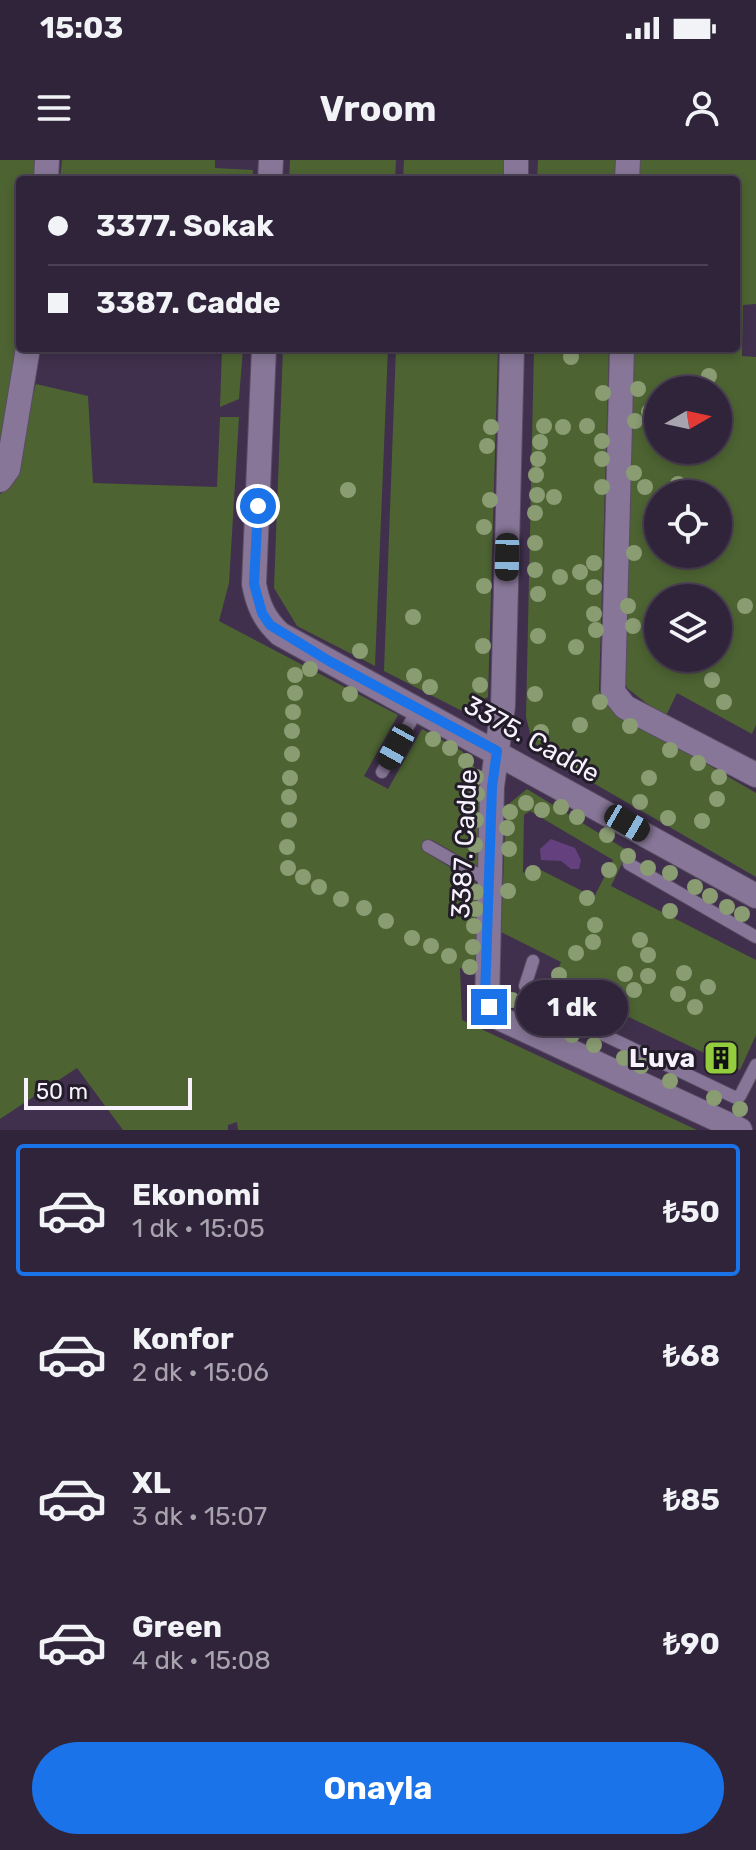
<!DOCTYPE html>
<html lang="tr">
<meta charset="utf-8">
<style>
:root{--surface:#30243a;--page:#3c3045;--text:#f1f3f6;--muted:#a8a4af;--line:#4b4154;--accent:#1a73e8}
body{margin:0;font-family:Rubik,sans-serif;background:var(--page);color:var(--text);height:100vh;display:flex;flex-direction:column;font-size:30px;white-space:nowrap}
*{box-sizing:border-box;margin:0}
p{font-size:26px;color:var(--muted)}
.icon{flex:none;width:44px;height:44px;fill:none;stroke:currentColor;stroke-width:2;stroke-linecap:round;stroke-linejoin:round}
.map{position:relative;height:970px;overflow:hidden}
.details{display:flex;flex-direction:column;background:var(--surface);flex:1}
.details>*{flex:none}
.hud{position:absolute;left:16px;top:16px;width:724px;height:176px;border-radius:8px;box-shadow:0 4px 12px #0003,0 0 0 2px var(--line);display:grid;align-content:center;height:176px;padding:0 32px;background:var(--surface)}
.needle{width:52px;rotate:81deg}
.controls{position:absolute;left:644px;top:216px;display:grid;gap:16px}
.controls a{display:grid;place-items:center;width:88px;height:88px;border-radius:50%;background:var(--surface);box-shadow:0 4px 12px #0003,0 0 0 2px var(--line);font-size:40px}
.scale{position:absolute;left:24px;bottom:20px;width:168px;box-sizing:border-box;padding-left:8px;border:4px solid #f7f2fd;border-top:0;font-size:22px;line-height:28px;white-space:nowrap;color:#f7f2fd;-webkit-text-stroke:6px #231c29;paint-order:stroke}
.end{position:absolute;width:36px;height:36px;margin:-18px;border:10px solid #1a73e8;background:#fff;box-shadow:0 0 0 4px #fff}
.from{border-radius:50%}
.bubble{position:absolute;height:56px;border-radius:28px;background:var(--surface);box-shadow:0 4px 12px #0003,0 0 0 2px var(--line);font-size:26px;font-weight:700;line-height:56px;text-align:center}
.car{position:absolute;width:24px;height:48px;margin:-24px -12px;border-radius:10px;box-shadow:0 0 6px 2px #0007;background:linear-gradient(#222 24%,#8ab4d8 0 40%,#222 0 76%,#8ab4d8 0 86%,#222 0)}
.hud b{display:flex;align-items:center;gap:28px;height:76px;font-size:30px}
.hud b+b{border-top:2px solid var(--line)}
.hud i{width:20px;height:20px;background:var(--text)}
ul{padding:14px 0 0;list-style:none}
li{display:flex;align-items:center;gap:24px;height:132px;margin:0 16px 12px;padding:0 16px;border:4px solid transparent;border-radius:8px}
li div{flex:1}
li b{display:block;font-size:30px}
li em{font-style:normal;font-weight:700}
li.on{border-color:var(--accent)}
li>.icon{width:72px;height:72px;stroke-width:1.5}
.cta{display:flex;gap:16px;margin-top:auto;padding:16px 32px}
.cta a{flex:1;height:92px;border-radius:48px;background:var(--accent);color:#fff;font-size:32px;font-weight:700;line-height:92px;text-align:center}
.status{display:flex;justify-content:space-between;align-items:center;height:56px;padding:0 40px;background:var(--surface);direction:ltr}
.status svg{height:22px;fill:currentColor}
header{display:flex;justify-content:space-between;align-items:center;height:104px;padding:0 32px;background:var(--surface);font-size:36px;font-weight:700}
.map>svg:first-child{display:block}
.green{fill:#4d6332;fill-rule:evenodd}
.water{fill:#64417e}
.lines{fill:none;stroke-linecap:round;stroke-linejoin:round}
.lane-casing{stroke:#594c63;stroke-width:14}
.street-casing{stroke:#594c63;stroke-width:26}
.lane{stroke:#877697;stroke-width:12}
.street{stroke:#877697;stroke-width:24}
.tree{fill:#8a9c72}
.route{stroke:#1a73e8;stroke-width:10}
.labels{text-anchor:middle;stroke-width:6;stroke-linejoin:round;paint-order:stroke}
.street-label{font-size:26px;fill:#f7f2fd;stroke:#231c29}
.poi-label{font-size:26px;font-weight:bold;fill:#f7f2fd;stroke:#231c29;text-anchor:end}
</style>
<div class="status"><b>15:03</b><svg viewBox="0 0 49 12"><path d="M0 12V9h3v3zM5 12V6h3v6zM10 12V3h3v9zM15 12V0h3v12zM26 1h20v11H26zM47 4h2v5h-2z"/></svg></div>
<header><svg class="icon" aria-label="menu" viewBox="0 0 24 24"><path d="M4 6h16M4 12h16M4 18h16"/></svg>Vroom<svg class="icon" aria-label="person" viewBox="0 0 24 24"><circle cx="12" cy="8" r="4"/><path d="M4 21q1-7 8-7t8 7"/></svg></header>
<div class="map">
<svg width="756" height="970" viewBox="0 0 756 970">
<rect width="100%" height="100%" fill="#40304d"/>
<g class="green">
<polygon points="0,0 37,0 36,20 20,20 20,188 0,307"/>
<polygon points="62,0 215,0 215,8 253,10 252,20 60,20"/>
<polygon points="290,0 396,0 395,20 289,20"/>
<polygon points="404,0 504,0 503,20 403,20"/>
<polygon points="538,0 615,0 615,20 537,20"/>
<path d="M640,0H756V144L743,145L742,196L756,197V565L752,574L677,533L665,558L627,528L624,518L634,188H736V20H640ZM658,230H718V290H658ZM658,334H718V394H658ZM658,438H718V498H658Z"/>
<polygon points="222,188 243,188 239,239 220,247"/>
<polygon points="283,188 388,188 375,506 297,466 274,428"/>
<polygon points="396,188 498,188 488,537 462,551 384,511"/>
<polygon points="534,188 609,188 599,531 613,549 756,633 756,717 543,594 531,577 526,557"/>
<polygon points="36,224 88,236 93,323 217,327 220,257 239,257 229,423 219,461 398,555 364,616 388,629 422,569 462,591 481,616 479,707 432,680 425,692 479,725 475,815 460,808 462,860 697,970 238,970 237,962 228,965 228,970 123,970 77,908 0,959 0,334 7,330"/>
<path d="M527,629L628,691L611,726L756,800V875L740,910L553,821L561,802L501,772L506,646ZM530,651L613,700L594,737L533,706L529,714L523,712L524,655Z"/>
</g>
<polygon class="water" points="551,679 575,688 581,700 579,709 571,709 561,701 541,700 540,689"/>
<g class="lines">
<defs>
<g id="lane">
<polyline points="382,612 418,549"/>
<polyline points="428,686 489,721"/>
<polyline points="629,704 756,777"/>
<polyline points="533,801 525,826 535,842 734,937 740,936 756,905"/>
</g>
<g id="street">
<polyline points="46,20 47,0"/>
<polyline points="270,20 271,0"/>
<polyline points="516,20 516,0"/>
<polyline points="627,20 628,0"/>
<path d="M264,188L254,424C258,445 264,459 280,474L756,736"/>
<polyline points="512,188 503,546 492,627 487,844 497,857 740,970"/>
<polyline points="622,188 613,532 625,547 756,615"/>
<polyline points="0,320 8,309 28,188"/>
</g>
</defs>
<use href="#lane" class="lane-casing"/>
<use href="#street" class="street-casing"/>
<use href="#lane" class="lane"/>
<use href="#street" class="street"/>
</g>
<g class="tree">
<circle cx="571" cy="197" r="8"/>
<circle cx="709" cy="216" r="8"/>
<circle cx="638" cy="229" r="8"/>
<circle cx="603" cy="233" r="8"/>
<circle cx="649" cy="252" r="8"/>
<circle cx="635" cy="261" r="8"/>
<circle cx="544" cy="266" r="8"/>
<circle cx="587" cy="266" r="8"/>
<circle cx="491" cy="267" r="8"/>
<circle cx="563" cy="267" r="8"/>
<circle cx="602" cy="281" r="8"/>
<circle cx="540" cy="282" r="8"/>
<circle cx="487" cy="286" r="8"/>
<circle cx="538" cy="299" r="8"/>
<circle cx="602" cy="299" r="8"/>
<circle cx="634" cy="313" r="8"/>
<circle cx="536" cy="315" r="8"/>
<circle cx="678" cy="324" r="8"/>
<circle cx="602" cy="327" r="8"/>
<circle cx="645" cy="327" r="8"/>
<circle cx="348" cy="330" r="8"/>
<circle cx="537" cy="335" r="8"/>
<circle cx="554" cy="337" r="8"/>
<circle cx="490" cy="340" r="8"/>
<circle cx="535" cy="353" r="8"/>
<circle cx="484" cy="367" r="8"/>
<circle cx="535" cy="383" r="8"/>
<circle cx="634" cy="393" r="8"/>
<circle cx="594" cy="403" r="8"/>
<circle cx="535" cy="410" r="8"/>
<circle cx="580" cy="412" r="8"/>
<circle cx="560" cy="417" r="8"/>
<circle cx="484" cy="426" r="8"/>
<circle cx="594" cy="427" r="8"/>
<circle cx="538" cy="434" r="8"/>
<circle cx="628" cy="446" r="8"/>
<circle cx="745" cy="446" r="8"/>
<circle cx="594" cy="454" r="8"/>
<circle cx="413" cy="457" r="8"/>
<circle cx="633" cy="466" r="8"/>
<circle cx="596" cy="470" r="8"/>
<circle cx="538" cy="476" r="8"/>
<circle cx="483" cy="486" r="8"/>
<circle cx="576" cy="487" r="8"/>
<circle cx="360" cy="491" r="8"/>
<circle cx="310" cy="509" r="8"/>
<circle cx="295" cy="515" r="8"/>
<circle cx="414" cy="516" r="8"/>
<circle cx="712" cy="520" r="8"/>
<circle cx="480" cy="525" r="8"/>
<circle cx="430" cy="527" r="8"/>
<circle cx="295" cy="533" r="8"/>
<circle cx="350" cy="534" r="8"/>
<circle cx="535" cy="534" r="8"/>
<circle cx="600" cy="542" r="8"/>
<circle cx="724" cy="542" r="8"/>
<circle cx="293" cy="552" r="8"/>
<circle cx="580" cy="565" r="8"/>
<circle cx="630" cy="566" r="8"/>
<circle cx="292" cy="571" r="8"/>
<circle cx="541" cy="572" r="8"/>
<circle cx="433" cy="579" r="8"/>
<circle cx="450" cy="588" r="8"/>
<circle cx="670" cy="590" r="8"/>
<circle cx="292" cy="594" r="8"/>
<circle cx="466" cy="601" r="8"/>
<circle cx="573" cy="603" r="8"/>
<circle cx="698" cy="603" r="8"/>
<circle cx="476" cy="617" r="8"/>
<circle cx="719" cy="617" r="8"/>
<circle cx="290" cy="618" r="8"/>
<circle cx="649" cy="618" r="8"/>
<circle cx="477" cy="634" r="8"/>
<circle cx="289" cy="637" r="8"/>
<circle cx="717" cy="639" r="8"/>
<circle cx="640" cy="642" r="8"/>
<circle cx="526" cy="643" r="8"/>
<circle cx="561" cy="647" r="8"/>
<circle cx="542" cy="650" r="8"/>
<circle cx="510" cy="652" r="8"/>
<circle cx="577" cy="657" r="8"/>
<circle cx="668" cy="658" r="8"/>
<circle cx="289" cy="660" r="8"/>
<circle cx="476" cy="660" r="8"/>
<circle cx="702" cy="661" r="8"/>
<circle cx="507" cy="668" r="8"/>
<circle cx="607" cy="675" r="8"/>
<circle cx="475" cy="685" r="8"/>
<circle cx="287" cy="687" r="8"/>
<circle cx="509" cy="689" r="8"/>
<circle cx="628" cy="696" r="8"/>
<circle cx="288" cy="708" r="8"/>
<circle cx="648" cy="708" r="8"/>
<circle cx="609" cy="710" r="8"/>
<circle cx="533" cy="713" r="8"/>
<circle cx="670" cy="713" r="8"/>
<circle cx="303" cy="717" r="8"/>
<circle cx="319" cy="727" r="8"/>
<circle cx="695" cy="727" r="8"/>
<circle cx="508" cy="731" r="8"/>
<circle cx="476" cy="732" r="8"/>
<circle cx="710" cy="736" r="8"/>
<circle cx="587" cy="738" r="8"/>
<circle cx="341" cy="739" r="8"/>
<circle cx="727" cy="747" r="8"/>
<circle cx="364" cy="748" r="8"/>
<circle cx="476" cy="749" r="8"/>
<circle cx="670" cy="751" r="8"/>
<circle cx="742" cy="754" r="8"/>
<circle cx="386" cy="761" r="8"/>
<circle cx="595" cy="765" r="8"/>
<circle cx="474" cy="766" r="8"/>
<circle cx="412" cy="778" r="8"/>
<circle cx="640" cy="780" r="8"/>
<circle cx="593" cy="782" r="8"/>
<circle cx="431" cy="786" r="8"/>
<circle cx="473" cy="787" r="8"/>
<circle cx="576" cy="793" r="8"/>
<circle cx="648" cy="795" r="8"/>
<circle cx="449" cy="796" r="8"/>
<circle cx="470" cy="807" r="8"/>
<circle cx="684" cy="813" r="8"/>
<circle cx="625" cy="814" r="8"/>
<circle cx="559" cy="815" r="8"/>
<circle cx="648" cy="816" r="8"/>
<circle cx="708" cy="827" r="8"/>
<circle cx="634" cy="830" r="8"/>
<circle cx="550" cy="831" r="8"/>
<circle cx="678" cy="834" r="8"/>
<circle cx="512" cy="840" r="8"/>
<circle cx="622" cy="847" r="8"/>
<circle cx="695" cy="847" r="8"/>
<circle cx="528" cy="853" r="8"/>
<circle cx="554" cy="869" r="8"/>
<circle cx="572" cy="875" r="8"/>
<circle cx="594" cy="885" r="8"/>
<circle cx="624" cy="898" r="8"/>
<circle cx="641" cy="906" r="8"/>
<circle cx="670" cy="921" r="8"/>
<circle cx="714" cy="938" r="8"/>
<circle cx="740" cy="949" r="8"/>
</g>
<g class="lines">
<polyline class="route" points="258,346 254,424 262,453 270,465 329,501 497,591 492,627 485,836 489,847"/>
</g>
<defs>
<symbol id="building-square" viewBox="-11 -11 22 22"><rect x="-9" y="-9" width="18" height="18" rx="4" fill="#93cc3d" stroke="#231c29"/><path d="M-4-6H4V6H1V3H-1V6H-4ZM-2.5-4.3h1.7v1.8h-1.7ZM.8-4.3h1.7v1.8H.8ZM-2.5-1h1.7V.8h-1.7ZM.8-1h1.7V.8H.8Z" fill="#111"/></symbol>
</defs>
<g fill-rule="evenodd">
<use href="#building-square" x="701" y="878" width="40" height="40"/>
</g>
<g class="labels">
<g class="street-label">
<text transform="translate(532 579) rotate(29)" y="9">3375. Cadde</text>
<text transform="translate(464 684) rotate(-87)" y="9">3387. Cadde</text>
</g>
<g class="poi-label">
<text x="695" y="907">L'uva</text>
</g>
</g>
</svg>
<div class="controls">
<a><svg class="needle" viewBox="-14 -14 28 28"><path d="M0-13l5 13h-10z" fill="#e53935"/><path d="M0 13l5-13h-10z" fill="#a8a4af"/></svg></a>
<a><svg class="icon" aria-label="locate" viewBox="0 0 24 24"><circle cx="12" cy="12" r="6"/><path d="M12 2v4M12 18v4M2 12h4M18 12h4"/></svg></a>
<a><svg class="icon" aria-label="layers" viewBox="0 0 24 24"><path d="M12 4l9 5-9 5-9-5zM3 14l9 5 9-5"/></svg></a>
</div>
<div class="scale">50 m</div>
<i class="end from" style="left:258px;top:346px"></i>
<i class="end" style="left:489px;top:847px"></i>
<div class="bubble" style="left:516px;top:820px;width:112px">1 dk</div>
<i class="car" style="left:507px;top:397px;rotate:181deg"></i>
<i class="car" style="left:396px;top:587px;rotate:209deg"></i>
<i class="car" style="left:627px;top:663px;rotate:120deg"></i>
<div class="hud">
<b><i class="from"></i>3377. Sokak</b>
<b><i></i>3387. Cadde</b>
</div>
</div>
<section class="details">
<ul>
<li class="on"><svg class="icon" aria-label="car" viewBox="0 0 24 24"><path d="M5 17H2v-5l4-1 3-4h7l3 4 3 1v5h-3M9 17h6M6 11h13"/><circle cx="7" cy="17" r="2"/><circle cx="17" cy="17" r="2"/></svg><div><b>Ekonomi</b><p>1 dk · 15:05</p></div><em>₺50</em></li>
<li><svg class="icon" aria-label="car" viewBox="0 0 24 24"><path d="M5 17H2v-5l4-1 3-4h7l3 4 3 1v5h-3M9 17h6M6 11h13"/><circle cx="7" cy="17" r="2"/><circle cx="17" cy="17" r="2"/></svg><div><b>Konfor</b><p>2 dk · 15:06</p></div><em>₺68</em></li>
<li><svg class="icon" aria-label="car" viewBox="0 0 24 24"><path d="M5 17H2v-5l4-1 3-4h7l3 4 3 1v5h-3M9 17h6M6 11h13"/><circle cx="7" cy="17" r="2"/><circle cx="17" cy="17" r="2"/></svg><div><b>XL</b><p>3 dk · 15:07</p></div><em>₺85</em></li>
<li><svg class="icon" aria-label="car" viewBox="0 0 24 24"><path d="M5 17H2v-5l4-1 3-4h7l3 4 3 1v5h-3M9 17h6M6 11h13"/><circle cx="7" cy="17" r="2"/><circle cx="17" cy="17" r="2"/></svg><div><b>Green</b><p>4 dk · 15:08</p></div><em>₺90</em></li>
</ul>
<div class="cta"><a>Onayla</a></div>
</section>
